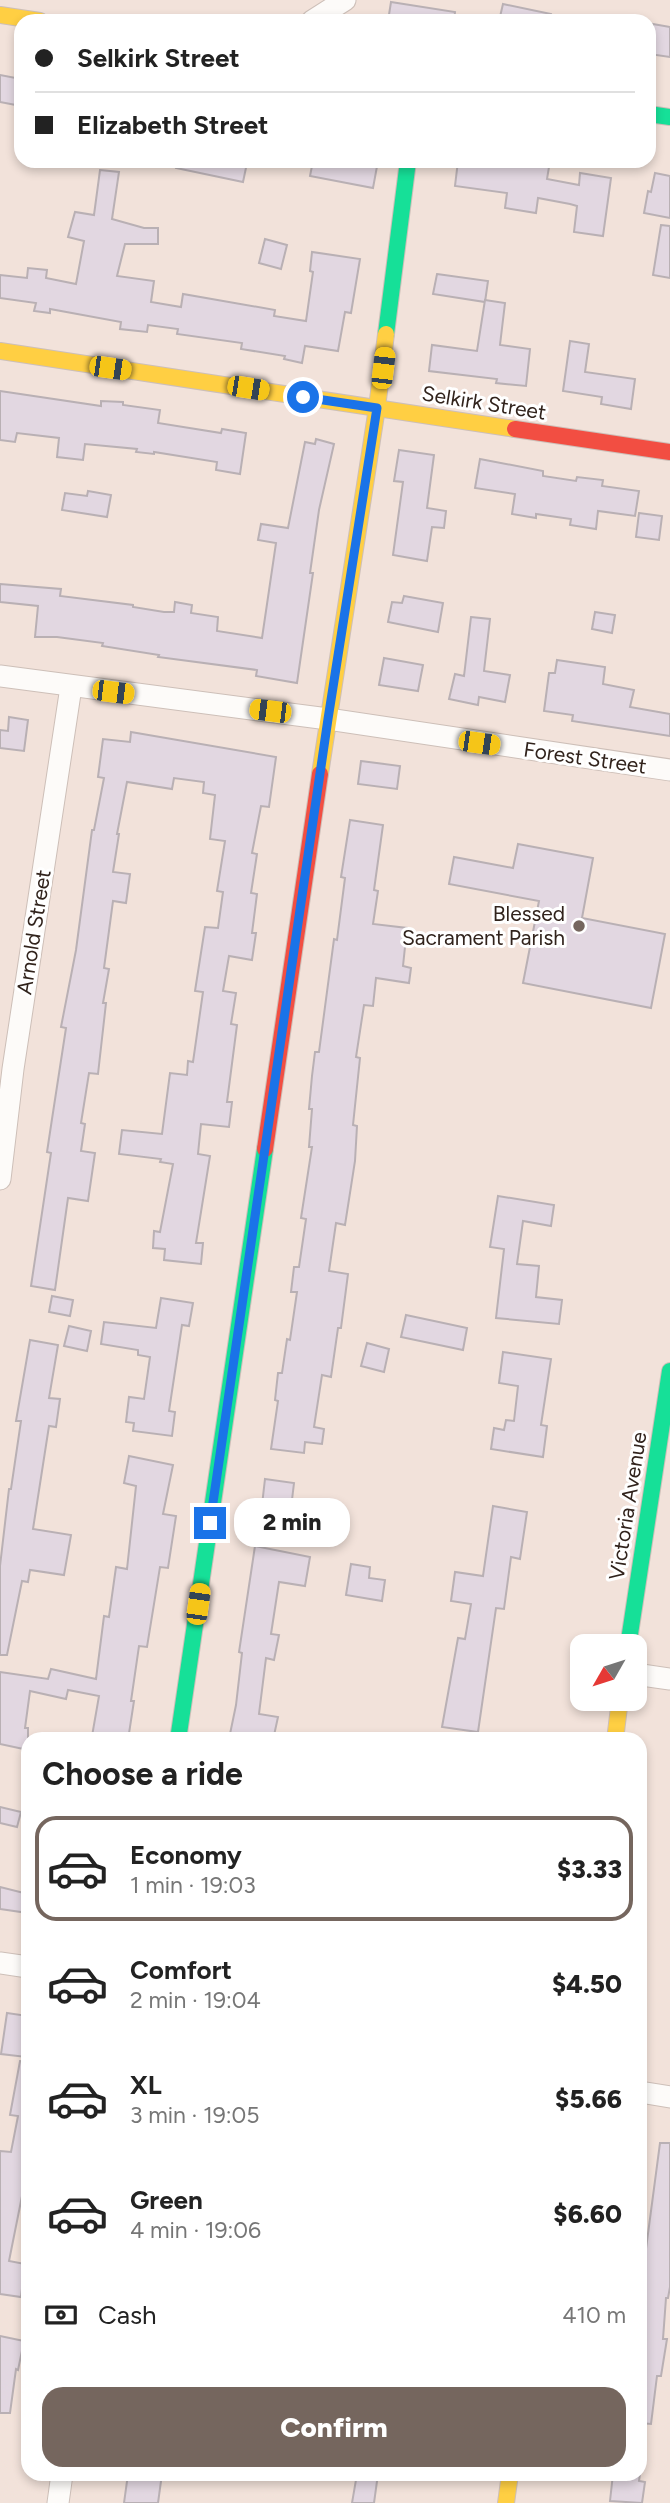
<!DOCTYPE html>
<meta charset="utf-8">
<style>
:root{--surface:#fff;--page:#f2f2f2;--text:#222;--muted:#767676;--line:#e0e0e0;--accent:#75665e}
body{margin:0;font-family:Figtree,sans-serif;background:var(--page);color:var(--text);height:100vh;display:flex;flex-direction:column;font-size:26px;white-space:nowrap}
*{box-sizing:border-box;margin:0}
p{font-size:23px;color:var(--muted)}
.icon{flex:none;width:38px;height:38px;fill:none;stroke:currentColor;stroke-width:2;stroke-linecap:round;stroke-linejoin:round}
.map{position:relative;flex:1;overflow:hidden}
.side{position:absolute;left:21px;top:1732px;width:626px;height:749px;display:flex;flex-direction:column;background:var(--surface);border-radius:21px;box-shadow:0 4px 10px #0003}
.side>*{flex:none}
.banner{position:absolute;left:14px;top:14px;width:642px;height:154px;border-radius:21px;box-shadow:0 4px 10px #0003;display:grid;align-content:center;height:154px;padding:0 21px;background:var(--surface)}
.needle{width:46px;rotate:231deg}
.buttons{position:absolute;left:570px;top:1634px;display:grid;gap:14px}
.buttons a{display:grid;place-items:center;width:77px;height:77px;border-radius:14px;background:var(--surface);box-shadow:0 4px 10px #0003;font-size:35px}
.end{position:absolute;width:32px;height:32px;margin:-16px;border:9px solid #1a73e8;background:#fff;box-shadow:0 0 0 4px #fff}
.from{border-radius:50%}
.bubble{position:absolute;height:49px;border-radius:21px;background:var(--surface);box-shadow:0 4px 10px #0003;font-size:23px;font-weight:800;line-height:49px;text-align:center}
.car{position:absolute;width:21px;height:42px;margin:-21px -10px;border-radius:9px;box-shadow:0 0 5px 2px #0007;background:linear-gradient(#f5c518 24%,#345 0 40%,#f5c518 0 76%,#345 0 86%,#f5c518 0)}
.banner b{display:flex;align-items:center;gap:24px;height:66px;font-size:26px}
.banner b+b{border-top:2px solid var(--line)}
.banner i{width:18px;height:18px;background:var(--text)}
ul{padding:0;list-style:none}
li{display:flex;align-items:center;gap:21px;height:105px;margin:0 14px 10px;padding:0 7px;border:4px solid transparent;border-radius:21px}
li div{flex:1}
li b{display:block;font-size:26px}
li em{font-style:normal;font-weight:800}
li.on{border-color:var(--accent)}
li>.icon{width:63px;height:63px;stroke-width:1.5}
h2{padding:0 21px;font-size:32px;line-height:84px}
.pay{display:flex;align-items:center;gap:18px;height:77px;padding:0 21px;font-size:26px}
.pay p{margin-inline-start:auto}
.cta{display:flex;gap:14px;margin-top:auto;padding:14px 21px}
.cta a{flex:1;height:80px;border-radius:21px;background:var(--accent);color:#fff;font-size:28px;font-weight:800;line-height:80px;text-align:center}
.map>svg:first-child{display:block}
.building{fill:#e2d7e1;stroke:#b9b0b4;stroke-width:2}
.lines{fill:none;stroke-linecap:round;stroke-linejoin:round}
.street-casing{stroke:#cdbfb8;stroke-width:23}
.fast-casing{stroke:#cdbfb8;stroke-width:18}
.slow-casing{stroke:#cdbfb8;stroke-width:18}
.jam-casing{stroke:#cdbfb8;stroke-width:18}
.street{stroke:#fdfbf9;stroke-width:21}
.fast{stroke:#16e098;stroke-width:16}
.slow{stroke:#ffcf43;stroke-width:16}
.jam{stroke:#f24e42;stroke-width:16}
.route{stroke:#1a73e8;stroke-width:9}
.poi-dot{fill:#75665e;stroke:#fff;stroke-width:2.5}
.labels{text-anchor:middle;stroke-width:6;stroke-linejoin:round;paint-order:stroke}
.street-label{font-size:21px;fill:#31231c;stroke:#fff}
.poi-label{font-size:21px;fill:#31231c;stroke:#fff;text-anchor:end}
</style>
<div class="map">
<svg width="670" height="2503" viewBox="0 0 670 2503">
<rect width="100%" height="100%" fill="#f2e2da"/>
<g class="building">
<polygon points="391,2 455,12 454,21 388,21"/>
<polygon points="503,4 551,14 550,21 499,21"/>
<polygon points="653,24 670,27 670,57 649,54"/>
<polygon points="0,75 21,79 21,106 0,102"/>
<polygon points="177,161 236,161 247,163 243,182 176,168"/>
<polygon points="313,161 378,161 373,188 310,176"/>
<polygon points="458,161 489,161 511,164 511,161 549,167 547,179 579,185 580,173 611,178 603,236 574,232 577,206 570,204 538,198 536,213 505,208 507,193 455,186"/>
<polygon points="100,170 119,172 112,219 144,228 158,228 158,244 125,244 117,276 154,281 151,302 181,307 183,294 275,310 274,316 306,321 313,272 310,271 312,252 360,259 351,313 345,312 338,351 305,346 302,363 284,359 285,356 241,349 242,343 177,334 178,329 148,325 147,332 120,329 121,322 50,309 50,313 34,311 36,303 0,298 0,275 27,278 28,268 47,270 46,278 76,284 84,241 68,237 75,212 94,215"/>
<polygon points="655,173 670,176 670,218 644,213 648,191 651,192"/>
<polygon points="661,225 670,226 670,278 653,275"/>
<polygon points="265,239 287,245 281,269 259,263"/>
<polygon points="437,274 488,281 485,302 433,294"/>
<polygon points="485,300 505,303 500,345 530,349 526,386 496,383 497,379 429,371 432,345 477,351"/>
<polygon points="570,341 589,344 585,372 635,379 631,409 601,404 602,397 563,391"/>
<polygon points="0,391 101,406 101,401 123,402 123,405 160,410 158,423 221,433 222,429 246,433 240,474 216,470 217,462 154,452 154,454 136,452 137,449 85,444 83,460 57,457 59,438 17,433 15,442 0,440"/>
<polygon points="316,439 334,444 319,510 310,573 313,573 297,683 256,676 257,670 158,657 159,655 102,646 103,643 57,637 35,637 38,606 0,602 0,584 61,589 60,596 133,605 133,607 164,612 174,612 175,602 192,605 191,613 218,617 217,631 262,638 276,543 258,540 261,524 288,528 305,442 315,444"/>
<polygon points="399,450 434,455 427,508 446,511 444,528 432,527 427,561 393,555 403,482 394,481"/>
<polygon points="480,459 543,471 543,476 576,481 577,477 603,480 602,486 639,491 635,516 598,511 596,529 570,525 571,519 536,514 536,518 512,514 515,494 475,488"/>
<polygon points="88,491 111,495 107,517 62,510 65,493 87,496"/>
<polygon points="639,513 662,516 659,540 636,537"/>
<polygon points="404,596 443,603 438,632 388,622 392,602 402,603"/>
<polygon points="595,612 615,615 612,633 592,629"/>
<polygon points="471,617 490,619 484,671 510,675 505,702 479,697 478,705 449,699 455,674 464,676"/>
<polygon points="384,658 423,665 418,691 379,685"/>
<polygon points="557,660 605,667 603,684 634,690 630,707 670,714 670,736 572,721 573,715 544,711 549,673 555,673"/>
<polygon points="9,717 28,720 24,751 0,748 0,730 8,731"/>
<polygon points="131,732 276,757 269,807 261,806 252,853 257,854 251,893 257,894 252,933 256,933 252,960 229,956 223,991 236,993 231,1024 237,1025 227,1102 232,1102 229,1127 201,1124 198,1154 210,1156 196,1243 203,1243 201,1264 164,1260 165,1249 153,1248 154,1231 160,1232 173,1164 160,1162 161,1159 119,1154 122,1130 162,1134 170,1073 187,1075 188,1061 193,1062 203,992 195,991 205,927 218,928 223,892 217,891 225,841 210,839 215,795 203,793 204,782 174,778 172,789 127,782 117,834 119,834 113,872 130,874 126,903 113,901 104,968 109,969 103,1003 106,1003 98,1074 89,1073 81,1123 85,1124 81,1151 95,1153 88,1201 68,1198 55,1290 31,1286 51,1153 47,1152 52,1119 66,1028 61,1027 76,950 92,830 94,830 104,778 98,777 103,739 130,742"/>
<polygon points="361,761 400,766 397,789 358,784"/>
<polygon points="350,820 383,825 374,890 378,891 373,924 407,928 403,966 411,968 409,983 376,978 373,1006 364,1005 356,1057 360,1058 353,1125 357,1126 355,1161 345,1225 336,1223 329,1271 348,1274 341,1328 338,1328 331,1377 322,1375 314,1427 324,1429 322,1444 305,1442 304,1453 271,1449 278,1401 275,1400 278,1373 282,1373 287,1339 290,1340 297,1292 291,1292 294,1267 299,1267 306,1219 301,1218 312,1147 309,1147 312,1109 309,1109 312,1076 315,1052 319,1052 334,939 337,940 345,878 341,877"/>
<polygon points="518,844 593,858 582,918 665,934 651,1008 523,983 539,901 449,884 454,857 513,868"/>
<polygon points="498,1196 554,1205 551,1226 523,1221 517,1264 539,1266 536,1297 562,1300 559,1324 496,1318 504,1249 490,1247"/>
<polygon points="52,1296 73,1300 70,1316 49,1312"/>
<polygon points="161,1298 193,1303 189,1326 182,1325 169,1411 175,1412 172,1436 133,1431 134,1423 126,1422 129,1397 144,1399 150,1357 138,1355 138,1350 101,1344 104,1322 156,1328"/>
<polygon points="406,1315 467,1328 463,1350 401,1337"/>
<polygon points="69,1326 91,1331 87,1351 64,1346"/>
<polygon points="30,1340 58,1345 49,1398 60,1399 56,1427 49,1426 33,1529 71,1535 64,1575 30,1570 28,1582 22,1581 7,1655 0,1655 0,1566 9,1489 11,1489 21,1421 16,1421"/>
<polygon points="367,1343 389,1349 384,1372 361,1366"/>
<polygon points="503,1352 551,1359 541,1425 547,1426 543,1457 491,1449 494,1428 504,1430 506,1420 514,1421 518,1386 499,1383"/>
<polygon points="129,1456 173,1465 163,1514 176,1516 168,1568 160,1567 147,1647 139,1646 131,1701 134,1701 128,1740 92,1736 99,1696 68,1690 66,1699 30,1691 25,1728 28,1728 28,1750 0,1744 0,1672 48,1679 51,1669 96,1679 104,1616 109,1617 116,1567 127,1569 136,1486 124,1483"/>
<polygon points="265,1479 294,1483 291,1508 262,1505"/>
<polygon points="493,1506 527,1512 520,1559 511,1557 504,1609 496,1608 478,1732 442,1727 458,1638 465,1639 471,1604 451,1601 455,1572 483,1576"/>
<polygon points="255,1546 310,1557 305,1586 279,1582 271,1634 279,1635 274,1660 266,1658 259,1714 278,1717 273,1740 258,1740 230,1734 236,1705 242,1653 239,1652"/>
<polygon points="351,1564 370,1567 369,1578 385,1580 382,1601 346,1595"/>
<polygon points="0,1807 21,1812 17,1827 0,1823"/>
<polygon points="0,1887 28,1894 28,1913 0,1909"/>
<polygon points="7,2013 28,2016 26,2057 1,2054"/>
<polygon points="20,2061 28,2062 28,2182 25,2181 9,2261 25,2264 21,2297 0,2294 0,2151 11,2152 18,2116 10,2115"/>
<polygon points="660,2143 670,2143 670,2287 668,2298 666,2298 663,2339 667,2339 661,2376 657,2376 651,2424 640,2423 640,2294"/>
<polygon points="0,2336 24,2341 18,2370 16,2369 10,2413 0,2413"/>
<polygon points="128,2474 162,2474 158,2503 124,2503"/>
<polygon points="357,2474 378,2474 374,2503 352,2503"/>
<polygon points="613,2474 640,2474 639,2481 645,2482 642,2503 610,2501"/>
</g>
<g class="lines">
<defs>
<g id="street">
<polyline points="312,21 345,0"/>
<polyline points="0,676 328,719 670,770"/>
<polyline points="0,1179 13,1069 71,687"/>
<polyline points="635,1674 670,1679"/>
<polyline points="0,1963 28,1967"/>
<polyline points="640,2092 670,2097"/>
<polyline points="58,2503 62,2474"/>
</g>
<g id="fast">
<polyline points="649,114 670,117"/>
<polyline points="386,334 408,161"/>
<polyline points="628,1647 670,1371"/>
<polyline points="178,1740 265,1149"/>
</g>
<g id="slow">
<polyline points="0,15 40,21"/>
<polyline points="0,351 515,429"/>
<polyline points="320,774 377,408 386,334"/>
<polyline points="615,1740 620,1699"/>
<polyline points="506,2503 510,2474"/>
</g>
<g id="jam">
<polyline points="515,429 670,452"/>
<polyline points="265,1149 320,774"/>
</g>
</defs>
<use href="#street" class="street-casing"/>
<use href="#fast" class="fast-casing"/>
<use href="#slow" class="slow-casing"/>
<use href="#jam" class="jam-casing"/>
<use href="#street" class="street"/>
<use href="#fast" class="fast"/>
<use href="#slow" class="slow"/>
<use href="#jam" class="jam"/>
</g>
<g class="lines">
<polyline class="route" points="210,1523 328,719 377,408 303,397"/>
</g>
<circle class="poi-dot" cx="579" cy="926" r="7"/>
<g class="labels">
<g class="street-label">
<text transform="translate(484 403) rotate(9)" y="7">Selkirk Street</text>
<text transform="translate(585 758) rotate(8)" y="7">Forest Street</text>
<text transform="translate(34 932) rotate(-81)" y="7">Arnold Street</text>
<text transform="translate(628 1506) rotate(-81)" y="7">Victoria Avenue</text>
</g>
<g class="poi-label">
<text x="565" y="921">Blessed<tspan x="565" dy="24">Sacrament Parish</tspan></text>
</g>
</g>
</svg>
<div class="buttons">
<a><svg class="needle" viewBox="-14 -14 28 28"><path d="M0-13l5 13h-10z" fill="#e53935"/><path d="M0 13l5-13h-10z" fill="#767676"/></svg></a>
</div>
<i class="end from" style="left:303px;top:397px"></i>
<i class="end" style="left:210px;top:1523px"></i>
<div class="bubble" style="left:234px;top:1498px;width:116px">2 min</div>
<i class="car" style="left:110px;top:368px;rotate:98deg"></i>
<i class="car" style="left:383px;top:368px;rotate:7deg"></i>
<i class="car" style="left:248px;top:388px;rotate:99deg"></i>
<i class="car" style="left:113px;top:692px;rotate:97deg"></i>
<i class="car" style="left:270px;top:711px;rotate:277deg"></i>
<i class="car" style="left:479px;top:743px;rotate:98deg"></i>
<i class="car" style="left:198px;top:1604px;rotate:8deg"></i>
<div class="banner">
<b><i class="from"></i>Selkirk Street</b>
<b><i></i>Elizabeth Street</b>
</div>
<section class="side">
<h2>Choose a ride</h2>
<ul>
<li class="on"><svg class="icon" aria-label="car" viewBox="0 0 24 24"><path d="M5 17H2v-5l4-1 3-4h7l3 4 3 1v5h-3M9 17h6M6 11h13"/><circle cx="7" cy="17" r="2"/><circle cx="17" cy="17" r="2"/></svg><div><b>Economy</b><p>1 min · 19:03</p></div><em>$3.33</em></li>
<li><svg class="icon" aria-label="car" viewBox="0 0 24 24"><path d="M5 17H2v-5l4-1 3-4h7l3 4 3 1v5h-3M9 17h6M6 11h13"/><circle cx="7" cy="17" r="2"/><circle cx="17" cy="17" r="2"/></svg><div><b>Comfort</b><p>2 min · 19:04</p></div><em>$4.50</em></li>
<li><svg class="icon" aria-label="car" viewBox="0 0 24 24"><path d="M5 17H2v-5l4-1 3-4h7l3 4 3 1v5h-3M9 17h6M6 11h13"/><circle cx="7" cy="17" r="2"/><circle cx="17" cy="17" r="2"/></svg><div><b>XL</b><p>3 min · 19:05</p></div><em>$5.66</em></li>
<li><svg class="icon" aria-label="car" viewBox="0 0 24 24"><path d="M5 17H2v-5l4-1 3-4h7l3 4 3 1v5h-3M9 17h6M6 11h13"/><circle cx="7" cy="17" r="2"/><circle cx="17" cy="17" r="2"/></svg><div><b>Green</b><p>4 min · 19:06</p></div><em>$6.60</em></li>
</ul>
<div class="pay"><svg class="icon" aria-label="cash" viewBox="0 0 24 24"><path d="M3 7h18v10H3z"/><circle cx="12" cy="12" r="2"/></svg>Cash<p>410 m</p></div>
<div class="cta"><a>Confirm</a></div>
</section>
</div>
